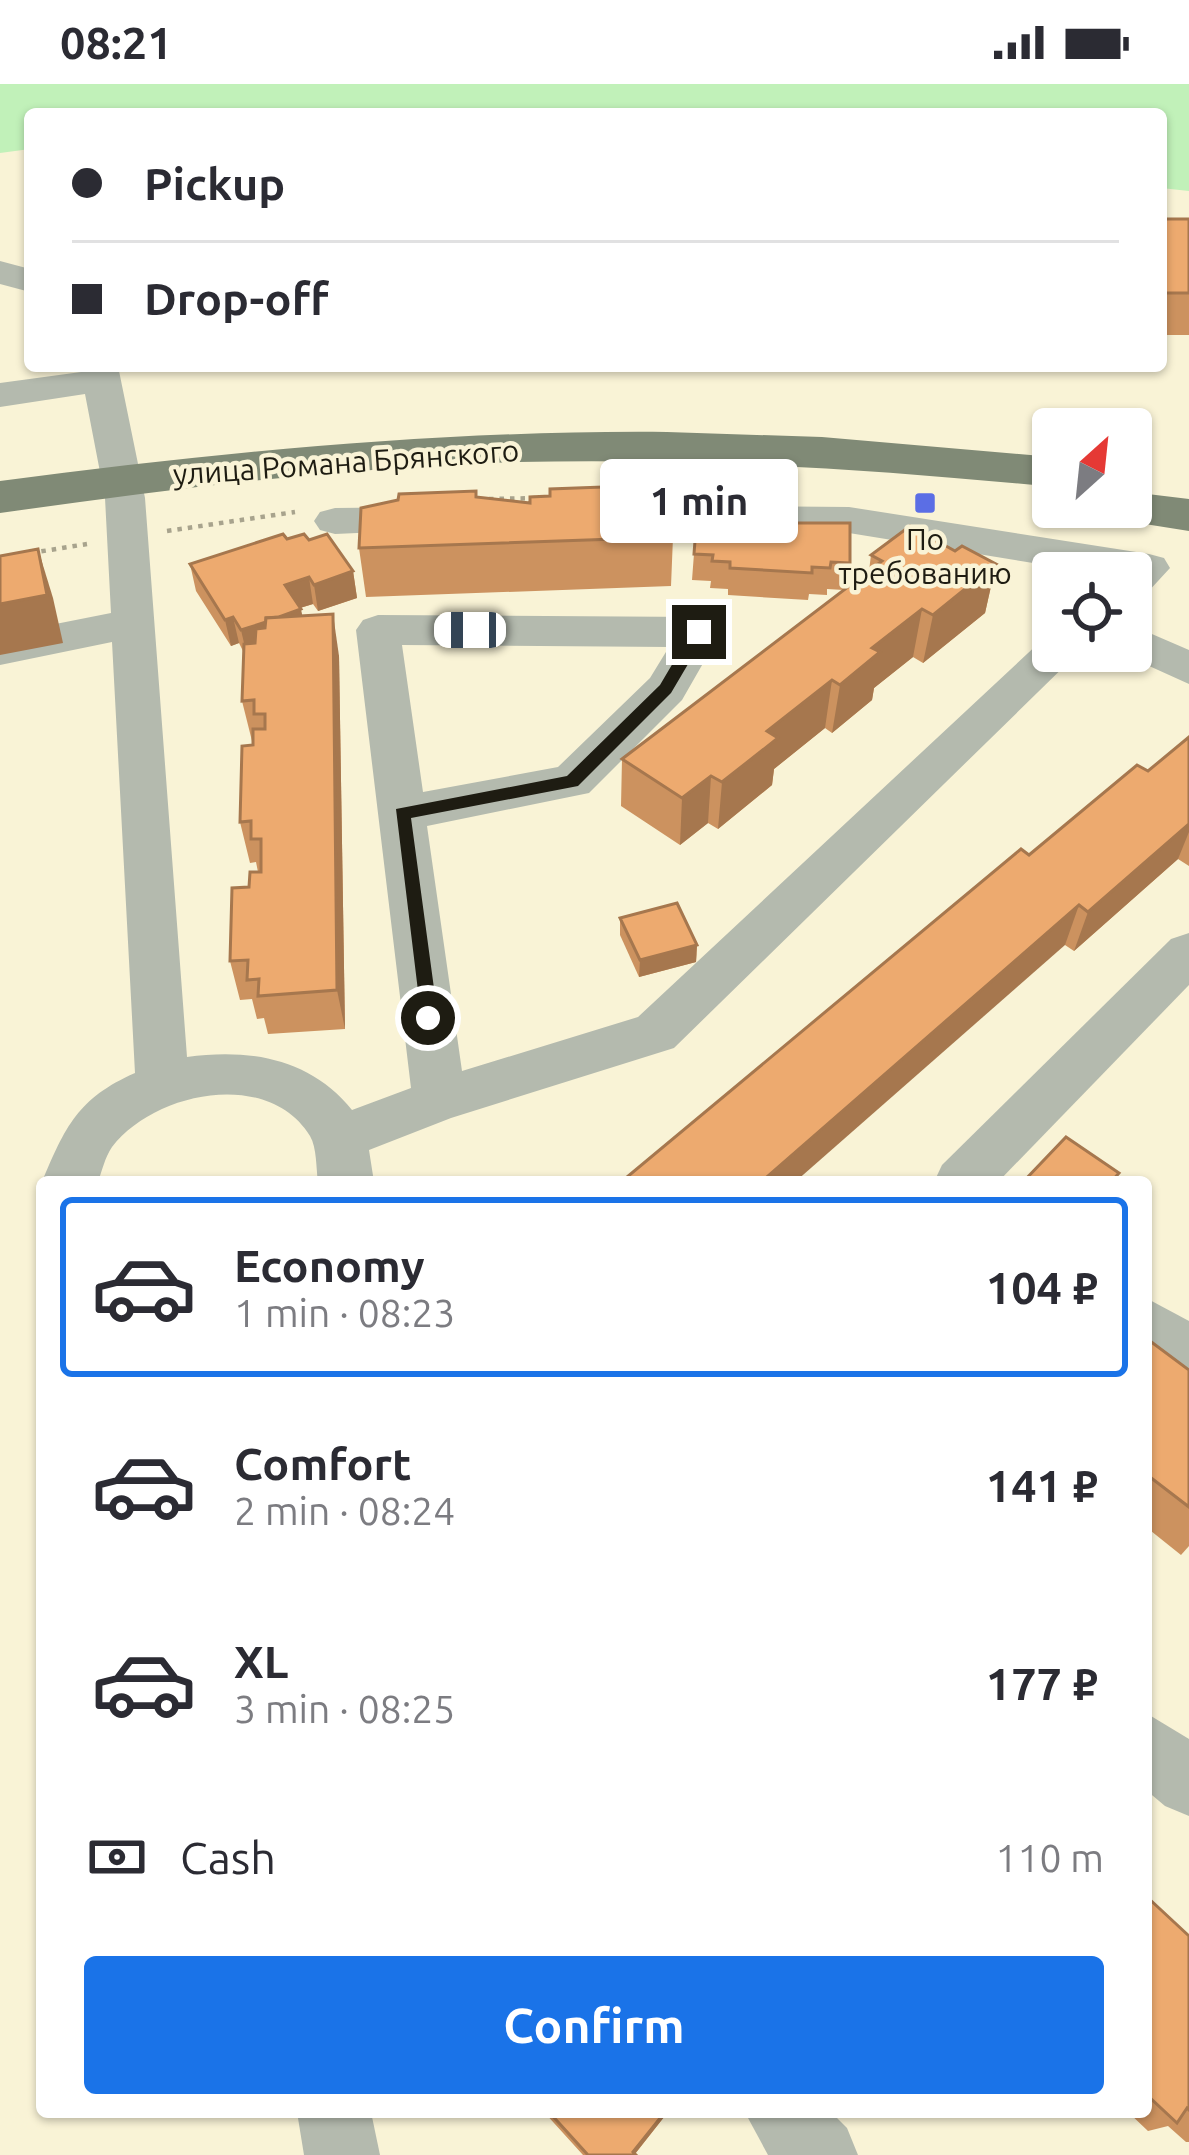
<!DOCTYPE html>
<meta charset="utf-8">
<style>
:root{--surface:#fff;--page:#f2f2f3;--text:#2b2b33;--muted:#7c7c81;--line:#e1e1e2;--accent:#1a73e8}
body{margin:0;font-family:Ubuntu,sans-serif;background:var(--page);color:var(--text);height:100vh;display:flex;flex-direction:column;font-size:45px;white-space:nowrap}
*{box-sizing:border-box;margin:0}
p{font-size:39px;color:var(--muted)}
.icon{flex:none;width:66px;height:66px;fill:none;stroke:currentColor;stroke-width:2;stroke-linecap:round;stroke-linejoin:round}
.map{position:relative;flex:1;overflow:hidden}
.side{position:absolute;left:36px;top:1092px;width:1116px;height:942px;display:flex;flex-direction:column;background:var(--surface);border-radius:12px;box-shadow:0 3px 9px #0004}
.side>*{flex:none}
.banner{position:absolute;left:24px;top:24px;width:1143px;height:264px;border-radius:12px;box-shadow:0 3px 9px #0004;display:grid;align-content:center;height:264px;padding:0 48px;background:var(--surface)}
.needle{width:78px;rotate:27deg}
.fabs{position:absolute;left:1032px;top:324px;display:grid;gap:24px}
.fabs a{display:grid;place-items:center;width:120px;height:120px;border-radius:12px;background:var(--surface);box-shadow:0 3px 9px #0004;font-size:60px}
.end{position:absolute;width:54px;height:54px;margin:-27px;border:15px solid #1e1c12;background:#fff;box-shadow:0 0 0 6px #fff}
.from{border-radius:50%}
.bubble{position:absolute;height:84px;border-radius:12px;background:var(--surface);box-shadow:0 3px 9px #0004;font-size:39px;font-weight:700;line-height:84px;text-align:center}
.car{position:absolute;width:36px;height:72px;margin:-36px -18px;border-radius:15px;box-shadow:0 0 9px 3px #0007;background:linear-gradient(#fff 24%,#345 0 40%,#fff 0 76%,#345 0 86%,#fff 0)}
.banner b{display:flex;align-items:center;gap:42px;height:114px;font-size:45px}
.banner b+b{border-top:3px solid var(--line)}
.banner i{width:30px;height:30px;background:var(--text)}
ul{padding:21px 0 0;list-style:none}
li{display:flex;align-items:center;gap:36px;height:180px;margin:0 24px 18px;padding:0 24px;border:6px solid transparent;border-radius:12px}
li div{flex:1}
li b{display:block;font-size:45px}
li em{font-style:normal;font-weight:700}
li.current{border-color:var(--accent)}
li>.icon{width:108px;height:108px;stroke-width:1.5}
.pay{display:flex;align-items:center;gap:30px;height:132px;padding:0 48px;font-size:45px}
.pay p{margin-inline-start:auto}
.cta{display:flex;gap:24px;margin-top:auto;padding:24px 48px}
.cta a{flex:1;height:138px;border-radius:12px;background:var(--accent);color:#fff;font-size:48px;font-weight:700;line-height:138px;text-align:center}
.status{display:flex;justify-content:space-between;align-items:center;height:84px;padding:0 60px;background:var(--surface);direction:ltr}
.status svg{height:33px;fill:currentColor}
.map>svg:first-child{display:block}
.green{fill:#c1f1b9}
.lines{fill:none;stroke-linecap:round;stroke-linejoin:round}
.path{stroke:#a8a38d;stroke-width:4.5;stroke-dasharray:4.5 6;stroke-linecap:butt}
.minor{fill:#b4baae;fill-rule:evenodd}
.major{fill:#808a76;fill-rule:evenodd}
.wall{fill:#cc925f}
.shaded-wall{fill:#a6774e}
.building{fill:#edaa6f;stroke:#a6774e;stroke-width:3}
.route{fill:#1e1c12}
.poi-dot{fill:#5b6ee5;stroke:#f9f3d6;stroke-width:4.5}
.labels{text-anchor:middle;stroke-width:9;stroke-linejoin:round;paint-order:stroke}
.far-street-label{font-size:30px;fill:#1e1c12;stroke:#f9f3d6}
.far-poi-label{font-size:30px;fill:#1e1c12;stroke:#f9f3d6}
</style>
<div class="status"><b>08:21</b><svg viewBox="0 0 49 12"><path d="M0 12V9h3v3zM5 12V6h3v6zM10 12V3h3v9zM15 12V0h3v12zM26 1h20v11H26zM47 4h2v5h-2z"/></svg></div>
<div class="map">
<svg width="1189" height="2071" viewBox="0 0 1189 2071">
<rect width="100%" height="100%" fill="#f9f3d6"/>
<polygon class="green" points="0,0 1189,0 1189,107 1161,104 1161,30 30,30 30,65 0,69"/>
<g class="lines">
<g class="path">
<polyline points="489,415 540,414"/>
<polyline points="167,447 295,428"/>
<polyline points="31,469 87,460"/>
</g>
<g class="minor">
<polygon points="0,177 30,185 30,208 0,200"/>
<path d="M80,282H118L145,414L187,973C250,964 311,975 352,1026L411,1004L356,546L363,536L378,531L699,533L714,538L721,548L682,616L589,709L427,742L462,987L638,933L1042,556L1053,553V567H1080L674,964L451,1034L369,1066L374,1098H318C316,1084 317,1064 310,1052C268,984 154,1008 112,1063C105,1073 102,1087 98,1098H42C65,1043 78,1014 135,989L112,558L0,581V551L111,529L105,414L85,310L0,323V299L81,288ZM402,561L669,563L650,594L558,683L423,708Z"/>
<polygon points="598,421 849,423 1149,470 1164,474 1170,484 1146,510 1131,514 1131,489 1095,489 849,449 583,443 577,434 583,425"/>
<polygon points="431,423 446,427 452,436 446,445 335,450 320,446 314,437 320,428 335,424"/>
<polygon points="1131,541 1189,566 1189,600 1116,567 1131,567"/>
<polygon points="1189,849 1189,901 998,1098 934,1098 942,1081 1171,855"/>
<polygon points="1146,1214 1189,1237 1189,1297 1146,1273"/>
<polygon points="1146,1629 1189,1655 1189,1732 1165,1722 1146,1706"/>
<polygon points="297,2028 371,2028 380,2071 304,2071"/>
<polygon points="750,2028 831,2028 847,2044 858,2071 768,2071 748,2034"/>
</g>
<g class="major">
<path d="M667,348L822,353L1053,373V403C875,385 696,374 517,378C344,383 171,405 0,429V397C222,368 443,346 667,348Z"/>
<polygon points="1131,408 1189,415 1189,447 1107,434 1100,423 1131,423"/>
</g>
</g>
<g class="wall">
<rect x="1161" y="135" width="28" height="116"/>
<polygon points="631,409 673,453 671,502 366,513 359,464 477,413 530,419"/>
<polygon points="697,430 750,439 850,479 846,504 869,487 871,471 955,467 996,480 985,529 923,579 913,573 874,604 872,616 832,649 825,644 774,685 772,701 718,745 708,739 680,761 621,722 622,675 844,506 827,505 827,511 809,510 808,516 728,511 728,505 710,504 711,497 692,496"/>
<polygon points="287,455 309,456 353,487 357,514 318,527 313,520 300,524 302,532 339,572 345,945 268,950 264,934 257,935 252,915 240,916 230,877 249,803 258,788 256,778 250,779 240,738 253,661 242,617 243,567 239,559 231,562 196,507 190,480"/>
<polygon points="1189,653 1189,782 1178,775 1074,867 1065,861 1029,771 1148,687"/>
<polygon points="620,834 697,861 696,878 639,893 620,851"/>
<polygon points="1146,1254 1189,1286 1189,1462 1181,1471 1146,1443"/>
<polygon points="1146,1812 1189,1852 1189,2058 1186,2058 1168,2042 1148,2047 1128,2028 1146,2028"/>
<polygon points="544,2028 668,2028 635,2070 636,2071 583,2071"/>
</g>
<g class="shaded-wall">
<polygon points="38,465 53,514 63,559 0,571 0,520"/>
<polygon points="996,480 985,529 923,579 933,531"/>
<polygon points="353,487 357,514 318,527 314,501"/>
<polygon points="309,493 313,520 290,527 285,501"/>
<polygon points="301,525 306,552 247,572 241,546"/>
<polygon points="922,525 913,573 874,604 872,616 832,649 840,601 872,564"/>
<polygon points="333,530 339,572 345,945 337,906"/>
<polygon points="233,533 239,559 231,562 225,536"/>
<polygon points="832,596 825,644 774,685 772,701 718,745 722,698 767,647"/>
<polygon points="711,692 708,739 680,761 682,714"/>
<polygon points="1189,740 1189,748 1178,775 1074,867 1088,828"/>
<polygon points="1079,821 1065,861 795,1098 761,1098"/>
<polygon points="697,861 696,878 639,893 640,876"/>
<polygon points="665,2028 668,2028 634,2071 633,2068"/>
</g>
<g class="building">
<rect x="1161" y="135" width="28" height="74"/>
<polygon points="630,402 631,409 668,413 673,453 359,464 361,424 398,416 399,410 476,407 476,413 530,419 530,413 550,412 550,405"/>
<polygon points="697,430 751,433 750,439 850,439 850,479 831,478 830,484 812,483 812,489 730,484 730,478 712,477 713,471 694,470"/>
<polygon points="910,442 955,467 962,462 996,480 933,531 922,525 872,564 880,568 840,601 832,596 767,647 778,654 722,698 711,692 682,714 622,675 882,477 871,471"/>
<polygon points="283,450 287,455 304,450 309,456 327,450 353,487 314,501 309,493 285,501 301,525 279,533 266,534 266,538 241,546 233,533 225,536 190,480"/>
<polygon points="38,465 47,511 0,520 0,472"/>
<polygon points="333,530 337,906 258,912 259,895 247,896 248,876 230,877 232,804 249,803 250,788 261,788 261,755 251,755 251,737 240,738 242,662 253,661 253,645 265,645 265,630 254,630 254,616 242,617 244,560 255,559 256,545 265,544 266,534"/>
<polygon points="1189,653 1189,740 1088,828 1079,821 761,1098 621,1098 1021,765 1029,771 1137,681 1148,687"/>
<polygon points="677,819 697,861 640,876 620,834"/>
<polygon points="1066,1053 1119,1089 1111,1098 1023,1098"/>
<polygon points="1146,1254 1189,1286 1189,1423 1146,1390"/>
<polygon points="1146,1812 1189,1852 1189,2026 1187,2024 1177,2039 1146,2010"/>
<polygon points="549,2028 665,2028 633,2068 636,2071 588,2071"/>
</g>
<polygon class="route" points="699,543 707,548 671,609 578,702 411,734 438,934 435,940 422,940 396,725 567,692 660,601 693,545"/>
<rect class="poi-dot" x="913" y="407" width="24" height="24" rx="6"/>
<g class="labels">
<g class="far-street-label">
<text transform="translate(346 379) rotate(-4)" y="10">улица Романа Брянского</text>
</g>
<g class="far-poi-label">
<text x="925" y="466">По<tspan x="925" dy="34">требованию</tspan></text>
</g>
</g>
</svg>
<div class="fabs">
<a><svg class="needle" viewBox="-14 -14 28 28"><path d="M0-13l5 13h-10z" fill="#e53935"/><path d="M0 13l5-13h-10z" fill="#7c7c81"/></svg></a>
<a><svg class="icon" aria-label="locate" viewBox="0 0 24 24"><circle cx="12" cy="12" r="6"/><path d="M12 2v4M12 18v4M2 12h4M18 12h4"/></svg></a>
</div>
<i class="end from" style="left:428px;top:934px"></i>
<i class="end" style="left:699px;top:548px"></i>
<div class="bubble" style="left:600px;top:375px;width:198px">1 min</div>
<i class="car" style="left:470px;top:546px;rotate:270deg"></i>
<div class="banner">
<b><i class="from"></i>Pickup</b>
<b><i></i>Drop-off</b>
</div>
<section class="side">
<ul>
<li class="current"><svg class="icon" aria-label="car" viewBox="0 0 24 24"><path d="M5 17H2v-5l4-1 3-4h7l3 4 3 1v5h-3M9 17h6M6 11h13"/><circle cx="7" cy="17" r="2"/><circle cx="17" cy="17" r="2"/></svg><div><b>Economy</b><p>1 min · 08:23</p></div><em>104 ₽</em></li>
<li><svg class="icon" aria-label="car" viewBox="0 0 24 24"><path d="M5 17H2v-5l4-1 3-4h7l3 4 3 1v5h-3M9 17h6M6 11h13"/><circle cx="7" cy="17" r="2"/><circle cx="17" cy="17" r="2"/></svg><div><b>Comfort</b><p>2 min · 08:24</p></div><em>141 ₽</em></li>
<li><svg class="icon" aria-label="car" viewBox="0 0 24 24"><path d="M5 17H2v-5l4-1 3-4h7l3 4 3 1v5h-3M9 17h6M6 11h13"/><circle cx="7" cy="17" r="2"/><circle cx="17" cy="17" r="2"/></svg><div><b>XL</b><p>3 min · 08:25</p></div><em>177 ₽</em></li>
</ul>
<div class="pay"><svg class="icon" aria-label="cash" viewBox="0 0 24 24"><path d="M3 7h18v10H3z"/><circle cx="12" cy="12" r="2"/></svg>Cash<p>110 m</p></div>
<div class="cta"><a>Confirm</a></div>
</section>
</div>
